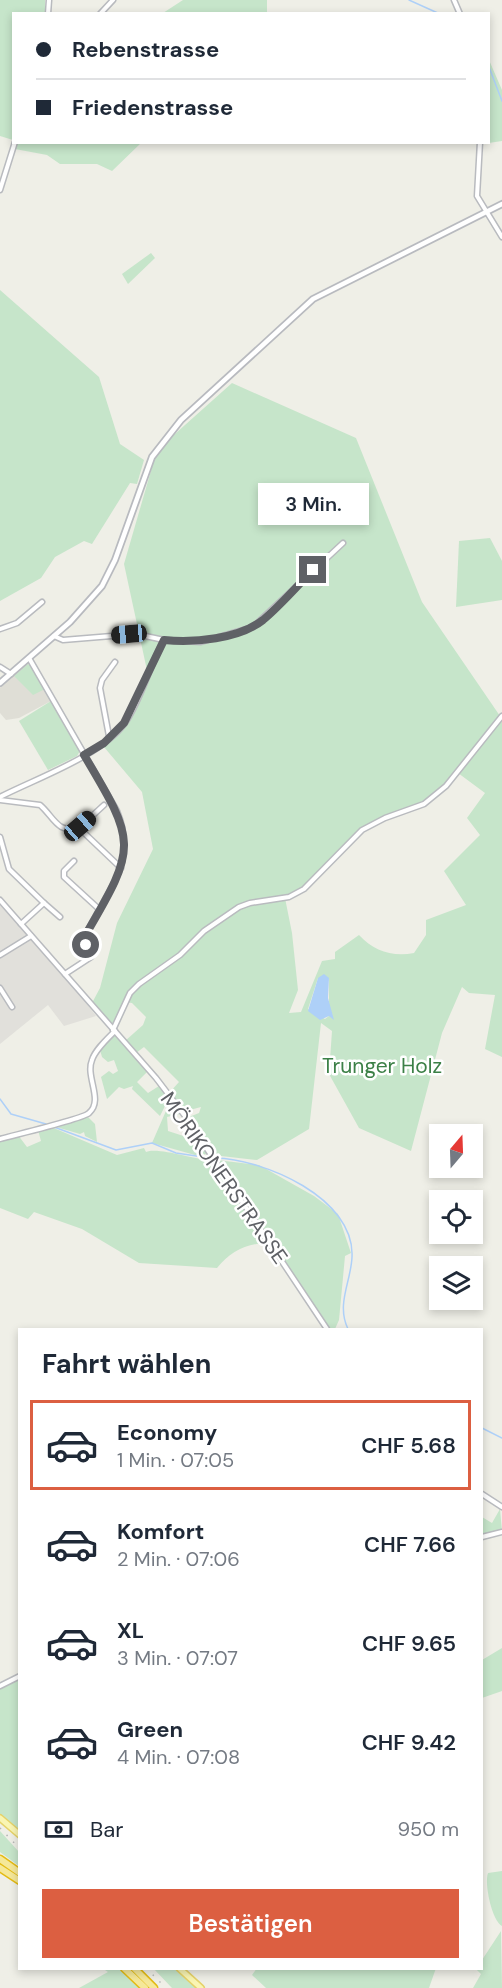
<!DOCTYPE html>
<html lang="de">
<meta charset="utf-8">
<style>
:root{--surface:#fff;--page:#f2f2f3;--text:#1f2937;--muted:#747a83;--line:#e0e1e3;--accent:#dc5f41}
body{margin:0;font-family:"DM Sans",sans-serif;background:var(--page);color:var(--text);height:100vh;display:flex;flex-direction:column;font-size:22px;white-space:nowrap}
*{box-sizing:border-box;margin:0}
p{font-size:20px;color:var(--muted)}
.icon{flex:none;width:33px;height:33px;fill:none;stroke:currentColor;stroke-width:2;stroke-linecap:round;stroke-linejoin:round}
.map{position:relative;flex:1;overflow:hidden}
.details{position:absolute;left:18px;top:1328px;width:465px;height:642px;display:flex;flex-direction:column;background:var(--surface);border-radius:0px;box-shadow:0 3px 9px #0003}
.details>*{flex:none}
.hud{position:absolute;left:12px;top:12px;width:478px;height:132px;border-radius:0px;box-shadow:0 3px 9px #0003;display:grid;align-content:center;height:132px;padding:0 24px;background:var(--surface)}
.needle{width:39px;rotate:19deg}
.tools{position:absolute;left:429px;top:1124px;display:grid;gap:12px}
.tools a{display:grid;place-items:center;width:54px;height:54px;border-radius:0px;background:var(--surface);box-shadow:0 3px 9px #0003;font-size:30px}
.end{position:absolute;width:27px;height:27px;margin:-14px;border:8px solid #5f6166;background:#fff;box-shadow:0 0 0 3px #fff}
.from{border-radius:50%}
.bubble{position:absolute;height:42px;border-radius:0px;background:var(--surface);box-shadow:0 3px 9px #0003;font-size:20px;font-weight:600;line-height:42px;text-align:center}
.car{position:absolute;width:18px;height:36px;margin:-18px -9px;border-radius:8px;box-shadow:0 0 4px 2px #0007;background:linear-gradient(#222 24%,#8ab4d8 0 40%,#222 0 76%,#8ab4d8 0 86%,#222 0)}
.hud b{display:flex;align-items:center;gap:21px;height:57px;font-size:22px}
.hud b+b{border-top:2px solid var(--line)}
.hud i{width:15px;height:15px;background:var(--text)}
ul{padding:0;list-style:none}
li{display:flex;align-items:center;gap:18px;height:90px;margin:0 12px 9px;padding:0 12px;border:3px solid transparent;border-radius:0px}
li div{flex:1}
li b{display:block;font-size:22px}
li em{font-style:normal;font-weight:600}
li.on{border-color:var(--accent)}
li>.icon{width:54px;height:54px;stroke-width:1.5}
h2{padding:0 24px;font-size:27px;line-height:72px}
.pay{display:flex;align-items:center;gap:15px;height:66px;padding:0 24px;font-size:22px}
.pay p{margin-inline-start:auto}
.action{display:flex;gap:12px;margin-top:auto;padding:12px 24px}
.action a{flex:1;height:69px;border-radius:0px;background:var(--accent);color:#fff;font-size:24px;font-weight:600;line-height:69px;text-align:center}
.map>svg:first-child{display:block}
.industrial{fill:#e1e0db}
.education{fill:#dfded6}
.green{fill:#c6e5ca;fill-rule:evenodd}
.water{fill:#aed0f8}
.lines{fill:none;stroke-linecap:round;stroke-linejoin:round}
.stream{stroke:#aed0f8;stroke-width:1.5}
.street-casing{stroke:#b9bbbf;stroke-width:7}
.secondary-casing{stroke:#b8babf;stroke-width:8}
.primary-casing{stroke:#e6d269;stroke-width:8}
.highway-casing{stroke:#e4bb13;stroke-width:9}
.street{stroke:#fff;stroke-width:4}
.secondary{stroke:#fff;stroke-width:4.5}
.primary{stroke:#f9f5b3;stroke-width:5}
.highway{stroke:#f5e899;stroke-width:6}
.rail{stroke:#b5b5b6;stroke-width:1.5;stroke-dasharray:1.5 8;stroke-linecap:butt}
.route{stroke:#5f6166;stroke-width:8}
.labels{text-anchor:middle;stroke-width:5;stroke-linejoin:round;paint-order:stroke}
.park-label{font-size:21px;fill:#3c8047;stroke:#fff}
.street-label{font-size:21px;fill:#5f6166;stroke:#fff}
</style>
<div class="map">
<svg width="502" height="1988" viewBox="0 0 502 1988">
<rect width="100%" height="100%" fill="#efefe7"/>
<polygon class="industrial" points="0,905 80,995 96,1016 64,1026 48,1005 0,1044"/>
<polygon class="education" points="27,664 33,666 51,701 19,718 6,720 0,713 0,688"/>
<g class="green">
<polygon points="0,0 45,0 45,13 14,14 13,140 0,136"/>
<polygon points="183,0 267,0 267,13 163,13"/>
<polygon points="489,60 502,90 502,141 482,144 489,142"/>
<polygon points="17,143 17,142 141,143 112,171 97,164 60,164 47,155 15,149"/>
<polygon points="151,253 155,258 128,284 122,274"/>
<polygon points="0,290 99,377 120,444 144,460 137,484 130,483 92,544 84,541 55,557 41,578 0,601"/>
<path d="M232,383L356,438L422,602L500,716C475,744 456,781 423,802C403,815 375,818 356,833C329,855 317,881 285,898L292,933L298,990L289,1013L301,1012L322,961L335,959V952L359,935C374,951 392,957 414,953L426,935V920L466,905L444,871L480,835L467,818L485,793L458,773L502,718V1057L485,1049L495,995L469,993L462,987L442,1033L411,1151L359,1128L329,1074L332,1031L321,1023L309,1129L257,1160L221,1156L211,1152L189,1117L199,1113L201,1107L186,1111L170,1092L179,1082L144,1047L136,1053L125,1041L143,1025L146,1017L132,1003L125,1002L113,1025L92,1003L100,988L117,923L153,849L142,792L104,747L116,736L148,675L124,564L157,450ZM318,978H329V1016L325,1019L308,1009Z"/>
<polygon points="490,538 502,561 502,600 456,607 459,541"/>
<polygon points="28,664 32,666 45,689 33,695 14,676"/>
<polygon points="51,701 80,751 77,756 48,770 19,721"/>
<polygon points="112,1036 116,1036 147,1072 137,1082 148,1093 159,1086 169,1098 160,1116 132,1089 133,1086 124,1089 119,1087 107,1099 101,1077 109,1071 113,1074 118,1071 114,1060 108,1062 102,1057 100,1050"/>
<polygon points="169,1104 174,1104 180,1114 167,1117 168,1131 199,1141 208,1154 195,1155 152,1143"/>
<polygon points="88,1117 95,1124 97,1142 85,1136 84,1132 80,1134 53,1126"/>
<path d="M49,1126L117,1155L144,1148L146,1152C159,1147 194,1160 211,1160L266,1243C245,1244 230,1252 217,1268L139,1263L82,1229L34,1212L28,1219L0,1208V1141L18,1135L27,1147L41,1141L38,1130Z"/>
<polygon points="217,1160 259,1165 314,1196 338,1214 351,1253 345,1256 339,1320 335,1329 329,1329"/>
<polygon points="500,1509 502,1531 482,1536 482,1517 492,1523"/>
<polygon points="502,1648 502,1691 482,1698 482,1660"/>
<polygon points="19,1676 19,1831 0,1814 0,1686"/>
<polygon points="0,1831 19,1852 19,1866 0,1852"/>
<path d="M502,1871V1926C492,1921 484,1884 488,1873Z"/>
<polygon points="501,1931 502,1988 473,1988 481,1974 475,1968 482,1968 482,1960"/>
<polygon points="108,1968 119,1968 140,1988 79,1988 108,1972 105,1970"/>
<polygon points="153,1968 175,1968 199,1988 172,1988"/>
<polygon points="257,1968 436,1968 429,1988 266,1988 252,1975"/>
</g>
<polygon class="water" points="324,974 329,978 328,998 334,1020 329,1016 320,1020 308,1011 318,978"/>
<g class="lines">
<g class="stream">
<polyline points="409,0 440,14"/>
<polyline points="489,67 502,101"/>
<polyline points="0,1099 11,1114 46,1124"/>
<polyline points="54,1127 116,1150 152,1143 176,1153 210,1158"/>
<path d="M215,1158C264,1159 355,1198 352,1257C351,1282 336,1304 348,1329"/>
<polyline points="482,1428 502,1438"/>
</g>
<defs>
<g id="street">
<polyline points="454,0 460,14"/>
<polyline points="48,14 49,0"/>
<polyline points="100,14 113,0"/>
<polyline points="480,142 477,196 502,237"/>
<polyline points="0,190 15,142"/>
<polyline points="0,629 17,623 42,602"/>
<polyline points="54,636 63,640 136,634 164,640 201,642 253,627 343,543"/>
<path d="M29,658L117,811C139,865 105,891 85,937L91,957L65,974"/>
<polyline points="0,667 11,674"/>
<polyline points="109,736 100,688 102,680 115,662"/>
<path d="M0,797C37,778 101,756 125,723C142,698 149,666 164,640"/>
<path d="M0,800L40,805C54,817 57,834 79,828L121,868"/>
<polyline points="79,828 104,805"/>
<polyline points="0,837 9,869 44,903 21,924"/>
<polyline points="74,861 64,871 64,877 100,910"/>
<polyline points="0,900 156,1078 185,1116 327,1329"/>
<polyline points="44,903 60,917"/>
<polyline points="0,955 31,936"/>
<polyline points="0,988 12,1007"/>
<polyline points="113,1030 130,993 139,984 180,955 204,931 239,907 250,903 289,897 304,889 362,830 385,818 424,804 446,786 502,716"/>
<path d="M0,1139C14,1135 83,1119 89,1113C104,1100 85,1077 92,1060C95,1050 107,1039 115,1031"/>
<polyline points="482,1494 502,1507"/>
<polyline points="482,1537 502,1532"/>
<polyline points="0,1686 20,1676"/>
</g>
<polyline id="secondary" points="0,683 70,622 102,586 115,560 152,457 181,420 313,299 502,204"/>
<g id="primary">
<polyline points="0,1818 20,1835"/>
<polyline points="179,1968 201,1988"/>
</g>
<g id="highway">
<polyline points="0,1859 20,1873"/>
<polyline points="0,1868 20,1881"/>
<polyline points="124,1968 145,1988"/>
<polyline points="134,1968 154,1988"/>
</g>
</defs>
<use href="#street" class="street-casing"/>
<use href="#secondary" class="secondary-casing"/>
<use href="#primary" class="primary-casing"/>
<use href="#highway" class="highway-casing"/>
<use href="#street" class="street"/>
<use href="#secondary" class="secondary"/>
<use href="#primary" class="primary"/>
<use href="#highway" class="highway"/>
<g class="rail">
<polyline points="0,1828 20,1849"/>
<polyline points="146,1968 166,1988"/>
</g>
</g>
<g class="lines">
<path class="route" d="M86,945V934C138,846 136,842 84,755L104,743L124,723L164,640C194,643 239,639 263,620C281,605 297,586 313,570"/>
</g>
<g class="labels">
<g class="park-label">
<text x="382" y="1073">Trunger Holz</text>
</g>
<g class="street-label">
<text transform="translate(224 1178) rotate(55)" y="7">MÖRIKONERSTRASSE</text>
</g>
</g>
</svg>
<div class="tools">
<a><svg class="needle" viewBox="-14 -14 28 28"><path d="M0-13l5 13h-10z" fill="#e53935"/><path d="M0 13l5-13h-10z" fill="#747a83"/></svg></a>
<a><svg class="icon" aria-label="locate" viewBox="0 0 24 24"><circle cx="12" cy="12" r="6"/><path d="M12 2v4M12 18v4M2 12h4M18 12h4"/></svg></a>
<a><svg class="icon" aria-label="layers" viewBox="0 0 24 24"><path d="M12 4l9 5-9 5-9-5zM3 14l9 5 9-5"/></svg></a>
</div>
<i class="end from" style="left:86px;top:945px"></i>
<i class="end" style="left:313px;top:570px"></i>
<div class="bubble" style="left:258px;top:483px;width:111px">3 Min.</div>
<i class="car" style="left:129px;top:634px;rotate:265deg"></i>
<i class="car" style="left:80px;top:826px;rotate:49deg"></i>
<div class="hud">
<b><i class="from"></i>Rebenstrasse</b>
<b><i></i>Friedenstrasse</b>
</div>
<section class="details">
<h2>Fahrt wählen</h2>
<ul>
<li class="on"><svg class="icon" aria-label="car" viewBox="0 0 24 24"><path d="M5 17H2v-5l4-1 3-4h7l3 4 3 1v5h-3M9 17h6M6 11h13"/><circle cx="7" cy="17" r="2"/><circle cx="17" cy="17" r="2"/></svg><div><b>Economy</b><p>1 Min. · 07:05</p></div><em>CHF 5.68</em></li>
<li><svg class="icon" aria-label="car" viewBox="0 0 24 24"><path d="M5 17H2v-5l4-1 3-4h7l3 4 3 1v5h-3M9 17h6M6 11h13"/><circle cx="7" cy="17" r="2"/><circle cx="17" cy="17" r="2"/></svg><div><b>Komfort</b><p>2 Min. · 07:06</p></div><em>CHF 7.66</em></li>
<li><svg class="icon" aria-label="car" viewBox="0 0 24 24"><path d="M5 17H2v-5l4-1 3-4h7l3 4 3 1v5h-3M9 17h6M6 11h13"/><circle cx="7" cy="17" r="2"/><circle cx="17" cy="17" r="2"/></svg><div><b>XL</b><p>3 Min. · 07:07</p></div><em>CHF 9.65</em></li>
<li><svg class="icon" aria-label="car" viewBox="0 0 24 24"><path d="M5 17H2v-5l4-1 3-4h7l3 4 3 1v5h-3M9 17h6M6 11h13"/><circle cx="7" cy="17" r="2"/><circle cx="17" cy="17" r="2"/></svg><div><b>Green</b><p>4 Min. · 07:08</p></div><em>CHF 9.42</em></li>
</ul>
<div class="pay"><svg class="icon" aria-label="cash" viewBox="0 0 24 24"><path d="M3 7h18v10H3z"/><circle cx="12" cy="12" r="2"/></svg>Bar<p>950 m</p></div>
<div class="action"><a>Bestätigen</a></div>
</section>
</div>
